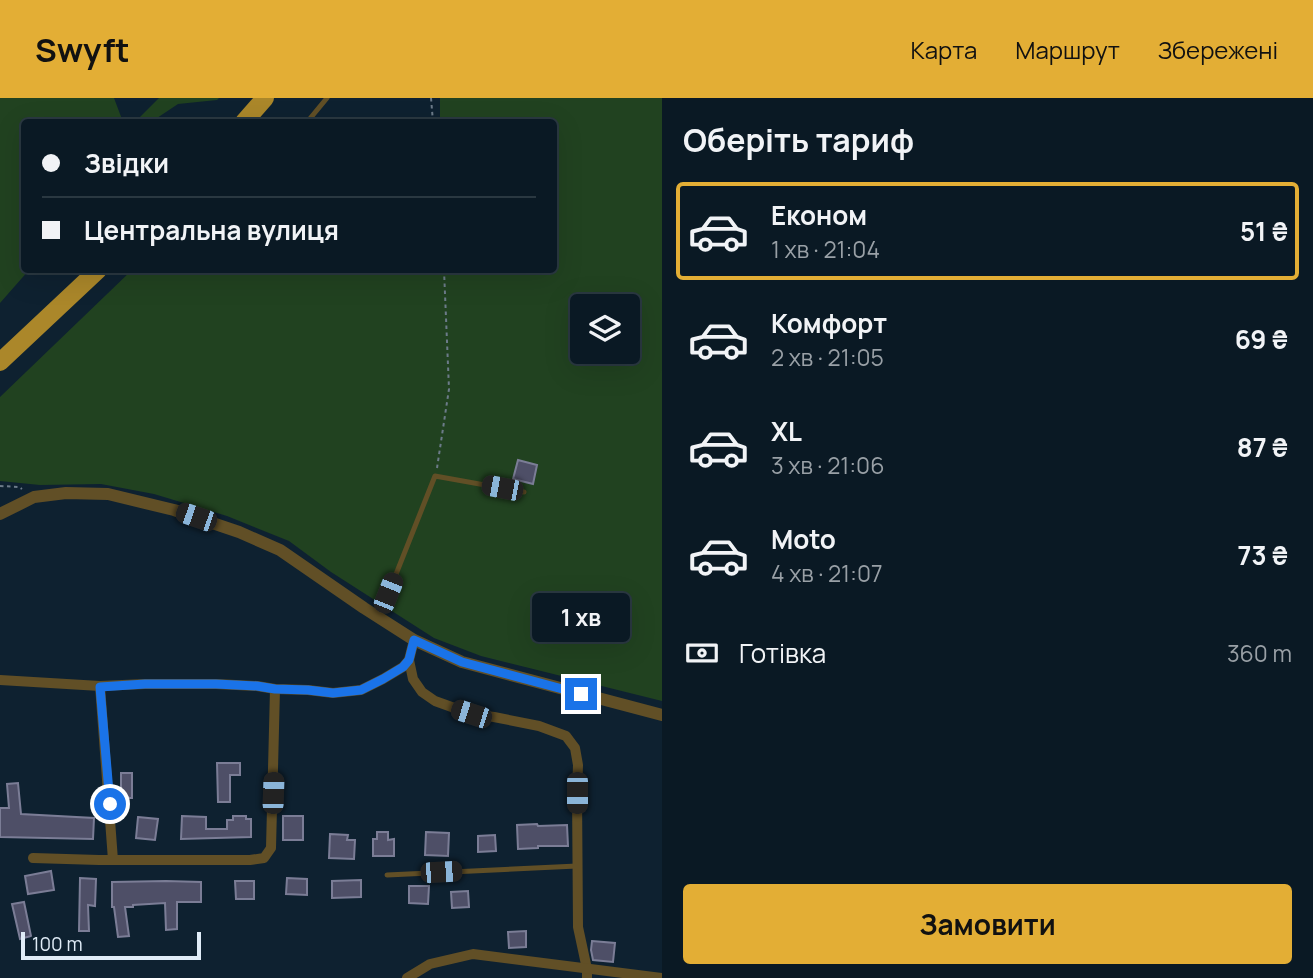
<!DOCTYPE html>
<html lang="uk">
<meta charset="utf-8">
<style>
:root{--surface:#0a1924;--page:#13222c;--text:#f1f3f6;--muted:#99a0a6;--line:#2a3841;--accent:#e3ae35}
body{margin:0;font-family:Manrope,sans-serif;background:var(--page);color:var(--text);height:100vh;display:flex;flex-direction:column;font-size:26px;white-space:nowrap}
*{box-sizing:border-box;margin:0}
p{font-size:23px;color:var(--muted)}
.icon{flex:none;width:38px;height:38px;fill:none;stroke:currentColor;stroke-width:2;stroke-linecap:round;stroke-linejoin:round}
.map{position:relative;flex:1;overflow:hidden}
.panel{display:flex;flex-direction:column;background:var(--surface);width:651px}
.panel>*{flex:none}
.guide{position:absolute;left:21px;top:21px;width:536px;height:154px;border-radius:7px;box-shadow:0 7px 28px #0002,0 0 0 2px var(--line);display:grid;align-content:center;height:154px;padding:0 21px;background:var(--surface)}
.buttons{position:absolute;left:570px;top:196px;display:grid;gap:14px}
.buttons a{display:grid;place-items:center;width:70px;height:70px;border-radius:7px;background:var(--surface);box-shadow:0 7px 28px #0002,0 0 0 2px var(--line);font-size:35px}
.scale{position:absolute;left:21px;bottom:18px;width:180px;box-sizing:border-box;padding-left:7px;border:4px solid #e0ecf7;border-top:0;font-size:19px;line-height:24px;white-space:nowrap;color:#e0ecf7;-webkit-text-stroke:5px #0e2130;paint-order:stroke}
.end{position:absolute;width:32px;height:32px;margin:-16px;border:9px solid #1a73e8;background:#fff;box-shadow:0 0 0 4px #fff}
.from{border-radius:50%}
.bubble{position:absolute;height:49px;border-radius:7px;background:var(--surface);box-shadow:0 7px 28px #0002,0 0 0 2px var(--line);font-size:23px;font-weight:700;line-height:49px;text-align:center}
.car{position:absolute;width:21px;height:42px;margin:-21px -10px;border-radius:9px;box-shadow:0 0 5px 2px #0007;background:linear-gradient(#222 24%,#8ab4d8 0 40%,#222 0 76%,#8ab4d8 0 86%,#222 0)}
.guide b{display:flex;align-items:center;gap:24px;height:66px;font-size:26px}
.guide b+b{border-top:2px solid var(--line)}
.guide i{width:18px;height:18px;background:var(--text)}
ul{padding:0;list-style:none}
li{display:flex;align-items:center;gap:21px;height:98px;margin:0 14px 10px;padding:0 7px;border:4px solid transparent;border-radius:7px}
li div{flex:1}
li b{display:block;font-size:26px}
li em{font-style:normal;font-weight:700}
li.active{border-color:var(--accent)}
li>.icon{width:63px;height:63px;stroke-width:1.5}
h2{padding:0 21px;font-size:32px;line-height:84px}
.pay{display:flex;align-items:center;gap:18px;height:77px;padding:0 21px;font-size:26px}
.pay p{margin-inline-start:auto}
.button{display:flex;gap:14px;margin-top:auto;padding:14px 21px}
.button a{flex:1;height:80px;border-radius:7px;background:var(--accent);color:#111;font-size:28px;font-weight:700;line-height:80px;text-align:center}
header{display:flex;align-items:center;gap:42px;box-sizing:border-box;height:98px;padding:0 35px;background:var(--accent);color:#111}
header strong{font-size:33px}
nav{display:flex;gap:38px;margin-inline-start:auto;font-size:24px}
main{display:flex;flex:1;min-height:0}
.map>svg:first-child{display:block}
.green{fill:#214220;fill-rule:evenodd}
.building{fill:#4e4f67;stroke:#7b7d96;stroke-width:2}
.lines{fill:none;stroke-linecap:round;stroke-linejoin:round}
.path{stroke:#6c7b89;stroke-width:2;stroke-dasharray:3.5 3.5;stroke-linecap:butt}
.service{stroke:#614f26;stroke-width:5}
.minor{stroke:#614f26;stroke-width:10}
.tertiary{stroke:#614f26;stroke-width:12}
.trunk{stroke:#ab872a;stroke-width:18}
.route{stroke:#1a73e8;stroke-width:9}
</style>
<header>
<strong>Swyft</strong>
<nav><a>Карта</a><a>Маршрут</a><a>Збережені</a></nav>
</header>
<main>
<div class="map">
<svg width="662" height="880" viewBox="0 0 662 880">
<rect width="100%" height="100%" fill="#0e2130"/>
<g class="green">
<polygon points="0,0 114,0 123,24 24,24 24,172 29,172 0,205"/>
<polygon points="159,0 219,0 217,2 178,6 151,24 135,24"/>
<path d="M440,0H662V603L481,558L434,540L331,474L289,443L227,418L154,396L101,386L40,387L0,383V299L132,172H553V24H440ZM583,208H628V254H583Z"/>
</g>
<g class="building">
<polygon points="518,362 537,367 533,386 513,381"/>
<polygon points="217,665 240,665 240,677 230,677 230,704 218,704"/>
<rect x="121" y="675" width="11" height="25"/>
<polygon points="18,685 21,716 94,720 93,741 0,739 0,710 9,710 7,686"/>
<polygon points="182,718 206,719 206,731 227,731 227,722 233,722 233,718 246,718 246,721 251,721 251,739 181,741"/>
<rect x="283" y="718" width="20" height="24"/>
<polygon points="138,719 158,721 155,742 136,740"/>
<polygon points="537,726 538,728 567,727 568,748 538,748 538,750 518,751 517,727"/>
<polygon points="377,734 388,734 388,742 394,741 394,758 373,758 373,741 377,741"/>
<polygon points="426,734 449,735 448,758 425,757"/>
<polygon points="330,736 348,737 347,742 355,742 354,761 329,760"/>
<polygon points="495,737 496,753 478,754 478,738"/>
<polygon points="51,773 54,792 28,796 25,778"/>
<polygon points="80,780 96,781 95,808 88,807 89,833 79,833"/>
<polygon points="287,780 307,781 307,797 286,796"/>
<polygon points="361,782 361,799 332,800 332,783"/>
<polygon points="166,783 201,784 201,804 177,804 177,831 166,832 165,805 133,807 133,809 125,809 129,838 118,839 114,809 112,809 112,784"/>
<polygon points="235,783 254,783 254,801 236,801"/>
<polygon points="409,788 429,788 428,806 409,805"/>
<polygon points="468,793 469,809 452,810 451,794"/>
<polygon points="24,804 31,838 20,841 12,806"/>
<polygon points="526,833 526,849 509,850 508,834"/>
<polygon points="592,843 615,845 613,864 593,862 591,852"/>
</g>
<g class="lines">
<g class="path">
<polyline points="431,0 433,24"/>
<polyline points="437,370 449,291 444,172"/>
<polyline points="0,388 19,389 22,391"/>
</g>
<g class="service">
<polyline points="226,24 241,22"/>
<polyline points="301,24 308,23 327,0"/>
<polyline points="379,519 435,378 524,394"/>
<polyline points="387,777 577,768"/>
</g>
<g class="minor">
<polyline points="414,542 409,562 413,581 422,594 435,603 471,616 494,619 539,628 566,638 575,650 578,667 577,695 578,829 587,871 587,880"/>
<polyline points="0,582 100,588 145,586 216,586 257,588 275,591 308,592 333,595 361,592 383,581 403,569 409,562"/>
<polyline points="100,588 113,762"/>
<polyline points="33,760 99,762 250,762 264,760 271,750 275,591"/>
<polyline points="407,880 430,866 473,856 662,880"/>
</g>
<polyline class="tertiary" points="0,416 34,399 66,395 108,396 174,412 239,434 280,452 364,510 414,542 462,564 662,617"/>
<g class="trunk">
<polyline points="244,24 265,0"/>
<polyline points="0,264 98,172"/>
</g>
</g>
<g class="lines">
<polyline class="route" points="110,706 100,589 145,586 216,586 257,588 275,591 308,592 333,595 361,592 383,581 403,569 409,562 414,542 462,564 581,596"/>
</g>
</svg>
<div class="buttons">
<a><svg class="icon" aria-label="layers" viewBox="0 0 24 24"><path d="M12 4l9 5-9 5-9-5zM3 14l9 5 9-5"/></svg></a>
</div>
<div class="scale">100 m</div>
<i class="end from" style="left:110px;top:706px"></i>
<i class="end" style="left:581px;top:596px"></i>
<div class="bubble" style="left:532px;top:495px;width:98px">1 хв</div>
<i class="car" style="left:502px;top:390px;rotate:281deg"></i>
<i class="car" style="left:196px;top:419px;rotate:289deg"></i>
<i class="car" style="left:388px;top:495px;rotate:22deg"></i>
<i class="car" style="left:471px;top:616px;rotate:288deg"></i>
<i class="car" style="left:273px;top:695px;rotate:2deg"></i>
<i class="car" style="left:577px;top:695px;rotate:180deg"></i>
<i class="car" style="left:441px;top:774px;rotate:87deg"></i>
<div class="guide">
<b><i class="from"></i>Звідки</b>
<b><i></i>Центральна вулиця</b>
</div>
</div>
<section class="panel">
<h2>Оберіть тариф</h2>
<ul>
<li class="active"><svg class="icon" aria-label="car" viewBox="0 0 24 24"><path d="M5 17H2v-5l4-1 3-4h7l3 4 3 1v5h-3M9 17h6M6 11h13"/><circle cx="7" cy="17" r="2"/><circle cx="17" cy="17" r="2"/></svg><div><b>Економ</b><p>1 хв · 21:04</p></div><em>51 ₴</em></li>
<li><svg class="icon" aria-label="car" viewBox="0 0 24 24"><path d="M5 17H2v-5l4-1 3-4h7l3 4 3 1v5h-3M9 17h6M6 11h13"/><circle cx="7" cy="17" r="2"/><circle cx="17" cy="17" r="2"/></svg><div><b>Комфорт</b><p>2 хв · 21:05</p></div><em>69 ₴</em></li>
<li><svg class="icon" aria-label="car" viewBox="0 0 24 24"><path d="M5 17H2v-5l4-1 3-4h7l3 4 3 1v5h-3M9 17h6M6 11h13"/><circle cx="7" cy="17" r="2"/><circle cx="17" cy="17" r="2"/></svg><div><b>XL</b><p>3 хв · 21:06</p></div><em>87 ₴</em></li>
<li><svg class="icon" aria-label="car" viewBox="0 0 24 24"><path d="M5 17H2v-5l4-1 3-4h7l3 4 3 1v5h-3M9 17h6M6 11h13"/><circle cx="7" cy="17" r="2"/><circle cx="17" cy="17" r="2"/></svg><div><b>Moto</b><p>4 хв · 21:07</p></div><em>73 ₴</em></li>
</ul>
<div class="pay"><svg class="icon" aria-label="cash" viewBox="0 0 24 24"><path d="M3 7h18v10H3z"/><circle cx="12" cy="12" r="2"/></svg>Готівка<p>360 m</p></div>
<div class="button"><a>Замовити</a></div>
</section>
</main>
